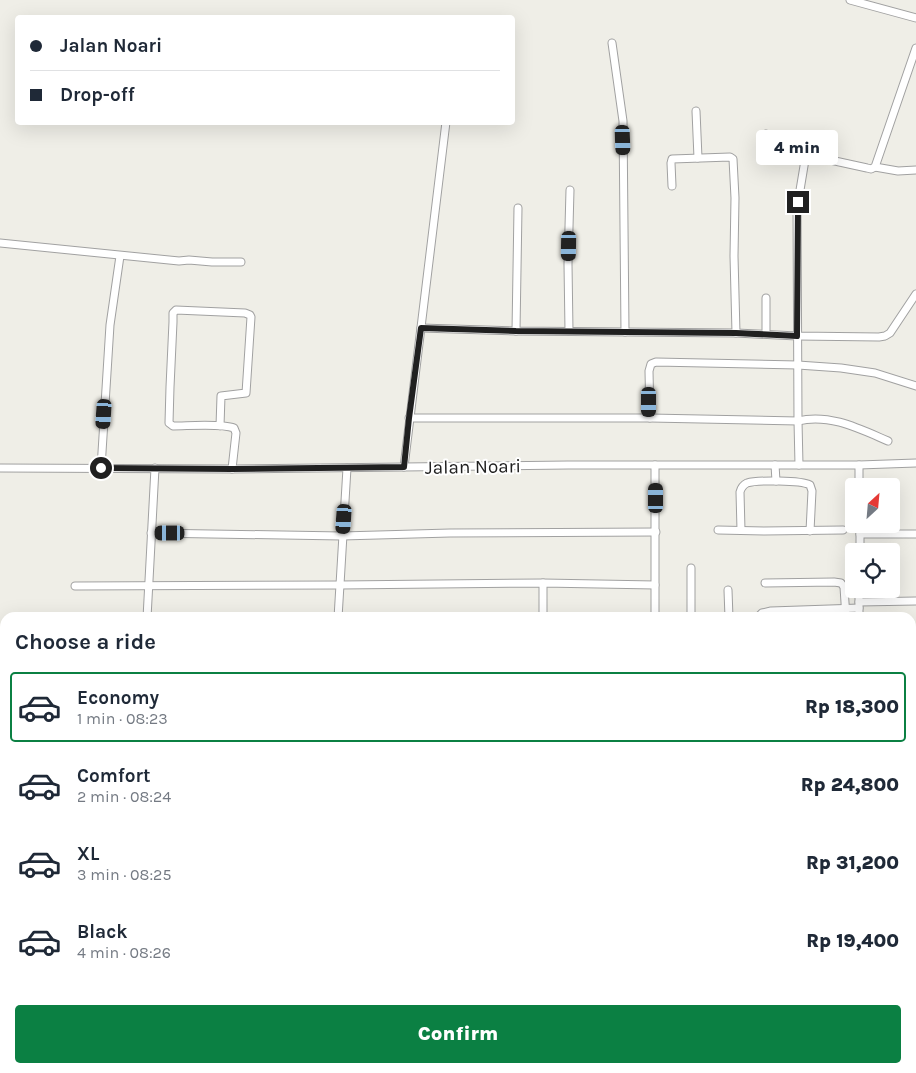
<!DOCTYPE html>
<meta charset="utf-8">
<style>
:root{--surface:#fff;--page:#f2f2f3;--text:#1f2937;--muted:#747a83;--line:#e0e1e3;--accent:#0b8043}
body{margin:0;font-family:Karla,sans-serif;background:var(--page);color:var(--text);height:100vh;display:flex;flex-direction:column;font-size:19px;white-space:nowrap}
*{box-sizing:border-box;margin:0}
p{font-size:16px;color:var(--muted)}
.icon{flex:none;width:28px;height:28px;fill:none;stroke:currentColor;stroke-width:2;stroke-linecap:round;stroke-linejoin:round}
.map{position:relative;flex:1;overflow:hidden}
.drawer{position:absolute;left:0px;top:612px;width:916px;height:461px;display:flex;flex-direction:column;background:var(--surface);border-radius:15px 15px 0 0;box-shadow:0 5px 20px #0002}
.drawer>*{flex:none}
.hud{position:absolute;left:15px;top:15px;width:500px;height:110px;border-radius:5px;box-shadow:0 5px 20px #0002;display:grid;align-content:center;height:110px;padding:0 15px;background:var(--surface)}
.needle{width:32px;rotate:26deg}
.tools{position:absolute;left:845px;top:478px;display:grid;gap:10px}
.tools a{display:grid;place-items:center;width:55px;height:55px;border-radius:5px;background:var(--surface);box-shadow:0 5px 20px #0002;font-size:25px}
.end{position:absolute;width:22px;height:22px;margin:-11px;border:6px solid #202020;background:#fff;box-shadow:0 0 0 2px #fff}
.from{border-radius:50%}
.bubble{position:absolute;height:35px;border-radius:5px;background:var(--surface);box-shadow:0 5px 20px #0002;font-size:16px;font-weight:800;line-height:35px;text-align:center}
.car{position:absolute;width:15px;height:30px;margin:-15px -8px;border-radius:6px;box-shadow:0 0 4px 1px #0007;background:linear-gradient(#222 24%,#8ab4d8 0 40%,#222 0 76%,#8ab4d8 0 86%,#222 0)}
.hud b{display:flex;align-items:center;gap:18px;height:48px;font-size:19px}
.hud b+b{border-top:1px solid var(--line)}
.hud i{width:12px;height:12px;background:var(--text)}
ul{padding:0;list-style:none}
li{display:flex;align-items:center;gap:15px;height:70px;margin:0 10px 8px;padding:0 5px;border:2px solid transparent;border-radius:5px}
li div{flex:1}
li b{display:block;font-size:19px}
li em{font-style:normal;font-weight:800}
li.current{border-color:var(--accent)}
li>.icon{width:45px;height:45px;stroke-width:1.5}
h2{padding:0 15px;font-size:22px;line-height:60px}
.action{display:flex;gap:10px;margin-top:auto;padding:10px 15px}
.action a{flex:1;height:58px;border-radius:5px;background:var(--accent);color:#fff;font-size:20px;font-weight:800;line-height:58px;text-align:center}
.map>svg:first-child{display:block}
.pitch{fill:#8ed5c6}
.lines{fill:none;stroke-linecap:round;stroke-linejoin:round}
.minor-casing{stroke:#a1a1a1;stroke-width:9}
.minor{stroke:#fff;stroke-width:7}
.route{stroke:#202020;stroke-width:6}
.labels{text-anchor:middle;stroke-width:4;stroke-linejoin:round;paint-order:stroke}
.street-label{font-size:19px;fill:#202020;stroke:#fff}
</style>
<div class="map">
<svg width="916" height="1073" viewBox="0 0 916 1073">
<rect width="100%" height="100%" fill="#efeee7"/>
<polygon class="pitch" points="911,698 916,699 916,803 911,804"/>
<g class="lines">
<defs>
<g id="minor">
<polyline points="850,0 916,18"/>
<polyline points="612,43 623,121 625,332"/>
<polyline points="696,111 698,158"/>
<polyline points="766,134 769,155 771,156 805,160"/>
<polyline points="875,167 898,171 916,170"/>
<polyline points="672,186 671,163 672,159 730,157 733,159 735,198 734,256 736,333"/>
<polyline points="0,243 179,261 189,260 212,262 241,262"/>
<polyline points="766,298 766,334"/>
<polyline points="421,328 516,331 736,333 797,336 879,337 885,336 890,333 916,294"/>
<polyline points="516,331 518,208"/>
<polyline points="569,331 568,264 570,190"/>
<path d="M409,418H650L798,421C829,413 860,429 888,441"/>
<polyline points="650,418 649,371 651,364 656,362 798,365 841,368 875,373 916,386"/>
<path d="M220,426L221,396L246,393L251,317L250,315L245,313L176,310L173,313V322L170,387L169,423L173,426C188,426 221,423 234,428L236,433L232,469"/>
<polyline points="775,465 776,481"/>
<polyline points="799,465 798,421 797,208 805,160 808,157 812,156 867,168 871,169 875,167 916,48"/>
<polyline points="859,465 859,486"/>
<polyline points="404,467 446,122"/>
<polyline points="0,468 232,469 568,465 859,465 916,463"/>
<polyline points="101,468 110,325 120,256"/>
<polyline points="860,524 860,551"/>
<polyline points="718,530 764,531 843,530"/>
<path d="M741,530L740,492C741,488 743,485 747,483C757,480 801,480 810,485L812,491L810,531"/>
<polyline points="151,533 342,536 450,533 656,532"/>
<polyline points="860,534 916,534"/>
<polyline points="691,568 691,618"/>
<polyline points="543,583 543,618"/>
<polyline points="765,583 834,582 841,583 844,587 846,618"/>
<polyline points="75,586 340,585 543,583 655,585"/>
<polyline points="728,590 729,618"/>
<polyline points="859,602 916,601"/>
<polyline points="147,618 155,468"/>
<polyline points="338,618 347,468"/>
<polyline points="655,618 655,465"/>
<polyline points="757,618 762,613 771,611 859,608"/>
<polyline points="859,618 859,589"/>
<polyline points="0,667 5,667"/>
<polyline points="911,890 916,890"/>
<polyline points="0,941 5,939"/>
<polyline points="911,995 916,1015"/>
<polyline points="287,1069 288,1073"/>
<polyline points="380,1069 380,1073"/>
<polyline points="420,1069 421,1073"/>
<polyline points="458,1069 459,1073"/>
<polyline points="491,1069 491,1073"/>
<polyline points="507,1069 508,1073"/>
<polyline points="599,1069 599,1073"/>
<polyline points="735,1069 735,1073"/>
<polyline points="802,1069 802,1073"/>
<polyline points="544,1073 544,1069"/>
<polyline points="767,1073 767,1069"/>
</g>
</defs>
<use href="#minor" class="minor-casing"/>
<use href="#minor" class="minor"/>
</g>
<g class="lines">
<polyline class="route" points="101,468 232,469 404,467 409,418 421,328 516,331 736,333 797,336 798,202"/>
</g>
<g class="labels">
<g class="street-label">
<text transform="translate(473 466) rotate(-1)" y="7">Jalan Noari</text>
</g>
</g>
</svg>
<div class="tools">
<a><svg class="needle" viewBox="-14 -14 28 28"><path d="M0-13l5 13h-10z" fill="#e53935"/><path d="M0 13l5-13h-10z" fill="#747a83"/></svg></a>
<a><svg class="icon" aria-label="locate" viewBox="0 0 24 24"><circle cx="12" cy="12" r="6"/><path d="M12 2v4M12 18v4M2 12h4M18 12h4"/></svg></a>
</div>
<i class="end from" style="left:101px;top:468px"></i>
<i class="end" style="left:798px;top:202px"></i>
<div class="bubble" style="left:756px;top:130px;width:82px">4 min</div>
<i class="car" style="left:623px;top:140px;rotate:178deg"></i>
<i class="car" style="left:569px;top:246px;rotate:181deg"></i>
<i class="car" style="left:649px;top:402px;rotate:180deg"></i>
<i class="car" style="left:104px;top:414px;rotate:184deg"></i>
<i class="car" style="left:656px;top:498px;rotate:0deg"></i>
<i class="car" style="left:344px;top:519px;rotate:184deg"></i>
<i class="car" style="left:170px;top:533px;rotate:270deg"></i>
<div class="hud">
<b><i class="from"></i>Jalan Noari</b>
<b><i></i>Drop-off</b>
</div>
<section class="drawer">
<h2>Choose a ride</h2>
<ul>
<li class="current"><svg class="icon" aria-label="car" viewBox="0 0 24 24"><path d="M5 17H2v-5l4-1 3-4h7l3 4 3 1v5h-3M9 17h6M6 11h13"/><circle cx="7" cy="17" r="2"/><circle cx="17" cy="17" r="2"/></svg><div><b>Economy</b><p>1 min · 08:23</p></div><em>Rp 18,300</em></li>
<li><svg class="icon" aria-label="car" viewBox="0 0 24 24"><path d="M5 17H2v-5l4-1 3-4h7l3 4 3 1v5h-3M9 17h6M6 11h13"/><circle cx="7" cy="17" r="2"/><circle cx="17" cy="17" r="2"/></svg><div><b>Comfort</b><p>2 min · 08:24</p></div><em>Rp 24,800</em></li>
<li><svg class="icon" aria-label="car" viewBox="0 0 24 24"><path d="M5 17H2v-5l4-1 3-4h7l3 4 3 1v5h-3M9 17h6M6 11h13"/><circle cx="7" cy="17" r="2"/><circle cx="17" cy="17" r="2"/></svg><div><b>XL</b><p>3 min · 08:25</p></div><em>Rp 31,200</em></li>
<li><svg class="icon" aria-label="car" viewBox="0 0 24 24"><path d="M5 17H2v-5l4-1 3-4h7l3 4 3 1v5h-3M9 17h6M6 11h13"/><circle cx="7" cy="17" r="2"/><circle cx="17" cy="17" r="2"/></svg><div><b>Black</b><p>4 min · 08:26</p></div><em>Rp 19,400</em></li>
</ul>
<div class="action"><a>Confirm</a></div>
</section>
</div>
